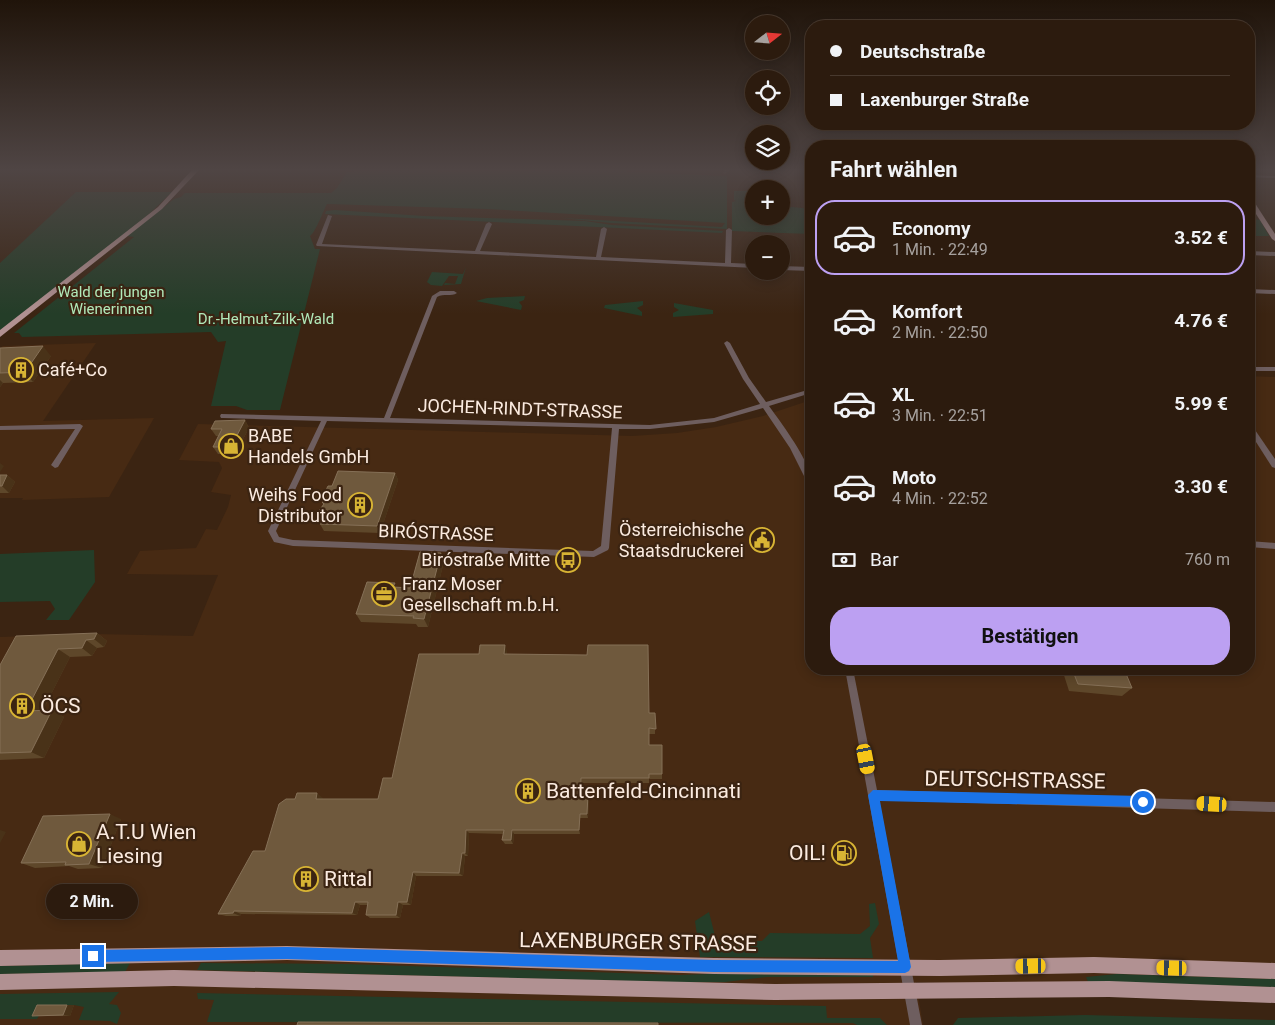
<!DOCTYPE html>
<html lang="de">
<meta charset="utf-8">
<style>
:root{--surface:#2c1b0e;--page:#38281c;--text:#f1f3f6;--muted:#a6a19e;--line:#48392e;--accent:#bca0f2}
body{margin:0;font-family:Roboto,sans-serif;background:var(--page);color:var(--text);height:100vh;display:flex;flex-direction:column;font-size:19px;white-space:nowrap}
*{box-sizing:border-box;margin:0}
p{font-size:16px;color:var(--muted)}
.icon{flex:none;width:28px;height:28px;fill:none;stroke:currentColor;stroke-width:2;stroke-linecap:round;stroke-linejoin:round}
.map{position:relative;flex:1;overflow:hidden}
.panel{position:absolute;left:805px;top:140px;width:450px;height:535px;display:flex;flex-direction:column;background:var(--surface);border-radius:20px;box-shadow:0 2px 12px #0003,0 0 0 1px var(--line)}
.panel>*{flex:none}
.hud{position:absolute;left:805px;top:20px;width:450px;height:110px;border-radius:20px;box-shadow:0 2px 12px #0003,0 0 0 1px var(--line);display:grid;align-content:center;height:110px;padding:0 25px;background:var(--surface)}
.needle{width:32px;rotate:73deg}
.controls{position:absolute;left:745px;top:15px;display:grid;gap:10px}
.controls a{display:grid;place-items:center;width:45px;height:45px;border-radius:50%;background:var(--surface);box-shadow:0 2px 12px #0003,0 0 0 1px var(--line);font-size:25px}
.end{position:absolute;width:22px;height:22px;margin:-11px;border:6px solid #1a73e8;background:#fff;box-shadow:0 0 0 2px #fff}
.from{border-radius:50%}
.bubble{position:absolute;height:35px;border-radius:18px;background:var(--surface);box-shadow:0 2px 12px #0003,0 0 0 1px var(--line);font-size:16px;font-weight:700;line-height:35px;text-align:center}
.car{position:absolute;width:15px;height:30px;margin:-15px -8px;border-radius:6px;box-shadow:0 0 4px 1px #0007;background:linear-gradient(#f5c518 24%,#345 0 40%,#f5c518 0 76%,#345 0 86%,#f5c518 0)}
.hud b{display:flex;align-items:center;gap:18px;height:48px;font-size:19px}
.hud b+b{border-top:1px solid var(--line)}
.hud i{width:12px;height:12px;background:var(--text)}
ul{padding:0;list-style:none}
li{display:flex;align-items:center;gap:15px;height:75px;margin:0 10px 8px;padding:0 15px;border:2px solid transparent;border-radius:20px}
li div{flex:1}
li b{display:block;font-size:19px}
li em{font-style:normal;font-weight:700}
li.current{border-color:var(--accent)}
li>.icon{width:45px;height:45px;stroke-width:1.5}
h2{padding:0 25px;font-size:22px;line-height:60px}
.pay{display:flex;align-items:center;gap:12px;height:55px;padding:0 25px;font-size:19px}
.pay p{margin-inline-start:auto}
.cta{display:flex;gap:10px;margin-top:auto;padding:10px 25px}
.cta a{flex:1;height:58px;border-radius:20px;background:var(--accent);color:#111;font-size:20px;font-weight:700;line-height:58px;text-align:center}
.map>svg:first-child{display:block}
.built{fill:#472a13}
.green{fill:#243d28}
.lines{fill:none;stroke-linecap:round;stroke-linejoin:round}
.minor{fill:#6e5e5f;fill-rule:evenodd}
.major{fill:#b19192;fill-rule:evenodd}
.wall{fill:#5e472a}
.shaded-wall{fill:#493218}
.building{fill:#6f593d;stroke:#857057}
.route{fill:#1a73e8}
.labels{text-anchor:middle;stroke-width:4.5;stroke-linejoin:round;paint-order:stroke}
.far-park-label{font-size:15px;fill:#b1e9ba;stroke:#3b2412}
.poi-label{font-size:18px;fill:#fbebe0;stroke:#3b2412;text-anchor:start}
.street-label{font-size:18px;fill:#fbebe0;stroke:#3b2412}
.near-poi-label{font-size:21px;fill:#fbebe0;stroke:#3b2412;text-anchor:start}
.near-street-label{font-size:21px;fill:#fbebe0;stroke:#3b2412}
</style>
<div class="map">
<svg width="1275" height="1025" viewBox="0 0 1275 1025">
<rect width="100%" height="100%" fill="#3b2412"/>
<g class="built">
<polygon points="204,170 414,170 203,172"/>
<polygon points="438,170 602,170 437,172"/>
<polygon points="96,343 43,421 154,418 109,497 22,500 23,498 0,498 0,348 3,346"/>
<polygon points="1249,376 1275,377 1275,994 916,982 923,1025 0,1025 0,637 94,634 193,636 218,575 127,574 140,551 196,548 206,529 217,530 228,507 231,495 211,492 222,468 219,462 179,460 198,424 632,436 677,433 716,427 763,416 811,400 811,669 1249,669"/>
</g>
<g class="green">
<path d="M414,170H438V172L627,170V172L727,176V229L611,223L561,218L722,227L725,223L487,209L327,204C323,211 316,232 310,236L315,249H320L280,410H247L236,406H211L226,341L218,342L211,332L22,337L19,333H14L134,237L127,236L174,199L181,197L185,193H331L337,188L347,172Z"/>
<polygon points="734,191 754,191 754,216 781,216 781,193 783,206 811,209 811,234 732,231 732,202 736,201 734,200"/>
<polygon points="76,192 172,192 146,217 0,331 0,263"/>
<polygon points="335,210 424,216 585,221 612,225 723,231 722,233 325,214 326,211"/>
<polygon points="1249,218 1260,220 1269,236 1249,236"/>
<polygon points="466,267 461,284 444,285 445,283 455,284 458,276 449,276 442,286 431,285 427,282 432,272 463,274"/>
<polygon points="525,296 524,300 519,302 522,306 521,310 476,301 487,298"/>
<polygon points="643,301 643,305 637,308 642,312 642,316 604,308 605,305"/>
<polygon points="674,303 713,310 713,314 673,317 673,313 679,310 674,307"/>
<polygon points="94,550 95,582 69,620 46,620 55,609 50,601 0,602 0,554"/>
<polygon points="875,903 879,924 870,938 873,958 700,957 695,921 709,912 716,940 762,941 770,933 860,934 870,926 869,904"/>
<polygon points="130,963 125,972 0,974 0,966"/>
<polygon points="201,963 347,964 681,975 761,972 873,974 873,977 767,977 725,982 666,982 197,970"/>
<polygon points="1117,974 1275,979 1275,987 1088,982 1086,977"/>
<polygon points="119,992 109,1004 117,1005 121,1013 117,1024 110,1021 79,1020 84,1007 74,1005 45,1006 37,1019 0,1019 0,994"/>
<polygon points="197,993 826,1006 827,1018 880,1018 887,1025 857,1025 853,1023 207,1022 214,1000 198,999"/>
<polygon points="1085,1015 1275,1020 1275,1025 953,1025 958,1018"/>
</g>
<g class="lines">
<g class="minor">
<polygon points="725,170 729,170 725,174 723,173"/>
<polygon points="1249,175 1275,176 1275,178 1249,177"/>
<polygon points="328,215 332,216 322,244 475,251 486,224 489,222 492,224 480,251 596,257 601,229 604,227 607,229 601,257 725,263 726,230 729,228 732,230 731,263 754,264 754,268 317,246 316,245"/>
<polygon points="1249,251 1275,252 1275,256 1249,255"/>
<polygon points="781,266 811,267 811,271 781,270"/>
<polygon points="1249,289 1275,290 1275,294 1249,293"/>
<path d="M440,291H454L457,293C451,297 444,293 437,297L390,418L650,425L714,418L760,404L743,379L724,343L727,341L730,343L749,378L766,402L811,389V393L769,406C782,424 803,452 810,473C812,477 811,481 811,485L808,484L790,448L763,408L714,422L650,429H619L609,548L608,550L594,557L293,546L274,542L268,531L321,421L223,418H221L220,416L221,414L384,418L432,296ZM327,421L612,428L601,546L593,551L293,540L279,537L276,531Z"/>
<rect x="1249" y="367" width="26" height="4"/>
<polygon points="80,424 83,426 58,467 55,468 51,465 75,429 0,430 0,426"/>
<polygon points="1249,424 1251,424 1275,459 1275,468 1272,467 1249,431"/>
<polygon points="1249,541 1275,543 1275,549 1249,547"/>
<polygon points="845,669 853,669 877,790 1275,802 1275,812 879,800 922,1025 910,1025"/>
</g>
<g class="major">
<polygon points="192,170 199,170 162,209 0,337 0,330 158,207"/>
<polygon points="1249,196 1251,197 1275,234 1275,241 1272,239 1249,203"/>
<polygon points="287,946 714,958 940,960 1094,957 1275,963 1275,979 1094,973 940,976 714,974 287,960 0,966 0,950"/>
<polygon points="174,970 775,984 1109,981 1275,987 1275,1003 1109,997 775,1000 174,986 0,990 0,974"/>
</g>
</g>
<g class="wall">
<polygon points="106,170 173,170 172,171 107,171"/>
<polygon points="0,348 51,356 33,382 3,383 0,387"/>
<polygon points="245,420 249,428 235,454 218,454 213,447 218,436 216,436 211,429"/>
<polygon points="395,473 398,480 380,533 324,531 316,517 319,515 318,512 323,505 322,502 328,497 325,492 332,486"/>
<polygon points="0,475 7,475 15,482 9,493 0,493"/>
<polygon points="444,561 428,627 418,627 416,624 361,622 356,614 397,588 410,588"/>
<polygon points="97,633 107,641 104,647 97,648 92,656 70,657 43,710 52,710 64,717 44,758 0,760 0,665"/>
<polygon points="507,651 507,654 649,713 655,713 655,734 649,734 649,745 662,774 662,779 649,779 649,783 582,783 582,794 589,798 588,818 580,818 580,834 514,834 513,844 505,844 502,840 503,834 469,833 468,856 465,856 463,876 416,876 411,905 403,905 400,918 370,918 366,915 368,905 360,905 357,915 241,914 240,916 226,916 218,914 265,851 323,798 322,799 378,799 392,778 479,654"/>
<polygon points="1062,669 1140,669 1132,675 1126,675 1132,688 1122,696 1069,691"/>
<polygon points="121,819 102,868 78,869 69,866 35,868 21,863"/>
<polygon points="74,1005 70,1016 32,1016"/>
</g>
<g class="shaded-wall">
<polygon points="43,346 51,356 33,382 25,372"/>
<polygon points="0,380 3,383 0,387"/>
<polygon points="245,420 249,428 235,454 231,447"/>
<polygon points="0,463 4,466 0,472"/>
<polygon points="395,473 398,480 380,533 377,526"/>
<polygon points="7,475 15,482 9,493 2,486"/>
<polygon points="441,553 444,561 428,627 424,619"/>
<polygon points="97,633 107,641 104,647 94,639"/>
<polygon points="86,640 97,648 92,656 82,648"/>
<polygon points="505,645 507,651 506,660 504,654"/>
<polygon points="58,649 70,657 39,718 26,711"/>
<polygon points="52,710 64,717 44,758 31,752"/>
<polygon points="581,778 582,783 582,798 581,794"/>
<polygon points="317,793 323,798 321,803 316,799"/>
<polygon points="588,794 589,798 588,818 587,814"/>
<polygon points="110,814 121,819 102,868 89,864"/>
<polygon points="580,814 580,834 579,830"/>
<polygon points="0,830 6,832 0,843"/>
<polygon points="466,830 469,833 468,856 465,853"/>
<polygon points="512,830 514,834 513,844 511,840"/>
<polygon points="462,853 465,856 463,876 459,873"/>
<polygon points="413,872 416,876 411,905 407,902"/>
<polygon points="355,902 360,905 357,915 352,913"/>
<polygon points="398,902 403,905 400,918 396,915"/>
<polygon points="234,911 241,914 240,916 233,913"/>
<polygon points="67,1005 74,1005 70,1016 63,1015"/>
</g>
<g class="building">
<polygon points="43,346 25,372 0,373 0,348"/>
<polygon points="245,420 231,447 213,447 222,429 211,429 215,421"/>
<polygon points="338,471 395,473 377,526 320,524 321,521 316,517 320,514 318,512 324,504 322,502 331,495 325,492 328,486 332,486"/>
<polygon points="0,475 7,475 2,486 0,486"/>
<polygon points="420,552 441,553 424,619 413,618 414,616 356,614 367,582 395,583 393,587 410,588"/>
<polygon points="97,633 94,639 86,640 82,648 58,649 26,711 52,710 31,752 0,753 0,665 16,636"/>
<polygon points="480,645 505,645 504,654 587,655 588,645 648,645 649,713 655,713 656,729 649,728 649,745 662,745 662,774 649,774 649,778 581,778 581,794 588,794 587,814 580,814 579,830 512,830 511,840 502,840 504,830 466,830 465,853 462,853 459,873 413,872 407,902 398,902 396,915 366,915 368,902 355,902 352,913 234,911 233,913 218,914 253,851 265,851 279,804 286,799 295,799 297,793 317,793 316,799 378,799 383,778 392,778 419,654 479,654"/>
<polygon points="1072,669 1124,669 1132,688 1078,684"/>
<polygon points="110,814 89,864 65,865 66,862 21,863 43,816"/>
<polygon points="37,1005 67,1005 63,1015 32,1016"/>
<polygon points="298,1022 658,1023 658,1025 297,1025"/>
</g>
<linearGradient id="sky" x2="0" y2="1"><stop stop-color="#20140a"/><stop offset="0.54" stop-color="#4f4544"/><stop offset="1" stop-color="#4f4544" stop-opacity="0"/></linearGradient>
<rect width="1275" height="314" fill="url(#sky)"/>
<polygon class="route" points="873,790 1143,796 1148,802 1143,807 880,801 911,967 909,971 905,973 714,972 287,959 93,962 89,960 87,956 89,952 93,950 287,947 714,960 898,961 868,795"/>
<defs>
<symbol id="building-ring" viewBox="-11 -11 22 22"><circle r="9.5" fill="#3b2412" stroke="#d8b434" stroke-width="1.5"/><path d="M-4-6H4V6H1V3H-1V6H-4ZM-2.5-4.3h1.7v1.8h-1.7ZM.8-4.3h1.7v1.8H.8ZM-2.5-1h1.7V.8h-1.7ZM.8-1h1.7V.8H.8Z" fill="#d8b434"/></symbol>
<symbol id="shop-ring" viewBox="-11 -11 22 22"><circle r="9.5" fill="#3b2412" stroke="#d8b434" stroke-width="1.5"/><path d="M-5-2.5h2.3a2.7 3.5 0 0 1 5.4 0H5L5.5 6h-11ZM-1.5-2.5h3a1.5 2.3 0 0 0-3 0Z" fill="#d8b434"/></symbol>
<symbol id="civic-ring" viewBox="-11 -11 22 22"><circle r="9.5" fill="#3b2412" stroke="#d8b434" stroke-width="1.5"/><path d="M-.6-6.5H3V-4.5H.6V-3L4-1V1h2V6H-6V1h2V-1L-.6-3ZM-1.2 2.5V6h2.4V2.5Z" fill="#d8b434"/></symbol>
<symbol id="bus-ring" viewBox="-11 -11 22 22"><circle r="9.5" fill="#3b2412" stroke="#d8b434" stroke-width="1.5"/><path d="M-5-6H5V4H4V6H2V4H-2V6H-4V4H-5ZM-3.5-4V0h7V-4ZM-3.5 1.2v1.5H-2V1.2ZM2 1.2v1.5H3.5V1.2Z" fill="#d8b434"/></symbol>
<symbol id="office-ring" viewBox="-11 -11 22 22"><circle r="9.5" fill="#3b2412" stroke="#d8b434" stroke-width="1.5"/><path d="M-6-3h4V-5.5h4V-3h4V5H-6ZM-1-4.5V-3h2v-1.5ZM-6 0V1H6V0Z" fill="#d8b434"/></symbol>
<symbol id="fuel-ring" viewBox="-11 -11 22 22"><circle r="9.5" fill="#3b2412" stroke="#d8b434" stroke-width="1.5"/><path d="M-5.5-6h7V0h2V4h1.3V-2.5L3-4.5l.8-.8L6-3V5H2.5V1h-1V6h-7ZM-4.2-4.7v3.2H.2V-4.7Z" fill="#d8b434"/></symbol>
</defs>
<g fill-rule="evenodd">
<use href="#building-ring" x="7" y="356" width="28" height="28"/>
<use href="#shop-ring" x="217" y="432" width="28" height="28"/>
<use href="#building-ring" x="346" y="491" width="28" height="28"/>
<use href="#civic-ring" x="748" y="526" width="28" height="28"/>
<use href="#bus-ring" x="554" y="546" width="28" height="28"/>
<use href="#office-ring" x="370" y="580" width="28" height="28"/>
<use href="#building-ring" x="8" y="692" width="28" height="28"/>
<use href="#building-ring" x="514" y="777" width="28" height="28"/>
<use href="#shop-ring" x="65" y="830" width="28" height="28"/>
<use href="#fuel-ring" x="830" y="839" width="28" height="28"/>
<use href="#building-ring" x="292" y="865" width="28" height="28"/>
</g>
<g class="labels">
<g class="far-park-label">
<text x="111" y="297">Wald der jungen<tspan x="111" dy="17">Wienerinnen</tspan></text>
<text x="266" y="324">Dr.-Helmut-Zilk-Wald</text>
</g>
<g class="poi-label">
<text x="38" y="376">Café+Co</text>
<text x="248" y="442">BABE<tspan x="248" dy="21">Handels GmbH</tspan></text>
<text x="342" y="501" text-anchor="end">Weihs Food<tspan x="342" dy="21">Distributor</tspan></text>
<text x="744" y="536" text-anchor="end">Österreichische<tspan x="744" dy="21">Staatsdruckerei</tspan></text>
<text x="550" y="566" text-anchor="end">Biróstraße Mitte</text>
<text x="402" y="590">Franz Moser<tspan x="402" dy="21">Gesellschaft m.b.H.</tspan></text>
</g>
<g class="street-label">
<text transform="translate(520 409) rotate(2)" y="6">JOCHEN-RINDT-STRASSE</text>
<text transform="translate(436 533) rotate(2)" y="6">BIRÓSTRASSE</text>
</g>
<g class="near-poi-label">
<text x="40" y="713">ÖCS</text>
<text x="546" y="798">Battenfeld-Cincinnati</text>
<text x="96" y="839">A.T.U Wien<tspan x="96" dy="24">Liesing</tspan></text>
<text x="826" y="860" text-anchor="end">OIL!</text>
<text x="324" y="886">Rittal</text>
</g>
<g class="near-street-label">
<text transform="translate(1015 780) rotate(1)" y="7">DEUTSCHSTRASSE</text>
<text transform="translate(638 942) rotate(1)" y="7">LAXENBURGER STRASSE</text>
</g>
</g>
</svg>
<div class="controls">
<a><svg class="needle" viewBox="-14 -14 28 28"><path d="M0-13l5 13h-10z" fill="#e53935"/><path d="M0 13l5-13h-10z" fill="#a6a19e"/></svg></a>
<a><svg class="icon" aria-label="locate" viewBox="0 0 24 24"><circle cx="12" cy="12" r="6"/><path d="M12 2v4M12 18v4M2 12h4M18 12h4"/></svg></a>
<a><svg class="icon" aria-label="layers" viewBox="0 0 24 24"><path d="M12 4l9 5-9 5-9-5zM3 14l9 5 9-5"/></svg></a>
<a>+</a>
<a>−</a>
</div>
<i class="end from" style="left:1143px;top:802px"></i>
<i class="end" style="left:93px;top:956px"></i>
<div class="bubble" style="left:46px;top:884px;width:92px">2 Min.</div>
<i class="car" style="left:866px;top:759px;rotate:169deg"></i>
<i class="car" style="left:1212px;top:804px;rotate:273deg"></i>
<i class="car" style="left:1031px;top:966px;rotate:269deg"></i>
<i class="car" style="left:1172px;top:968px;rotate:271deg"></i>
<div class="hud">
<b><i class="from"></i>Deutschstraße</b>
<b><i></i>Laxenburger Straße</b>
</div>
<section class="panel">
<h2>Fahrt wählen</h2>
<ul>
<li class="current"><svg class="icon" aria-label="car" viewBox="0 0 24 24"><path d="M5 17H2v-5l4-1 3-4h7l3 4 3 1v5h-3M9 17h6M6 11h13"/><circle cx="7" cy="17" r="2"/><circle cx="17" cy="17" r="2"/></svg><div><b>Economy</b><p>1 Min. · 22:49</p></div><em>3.52 €</em></li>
<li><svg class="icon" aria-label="car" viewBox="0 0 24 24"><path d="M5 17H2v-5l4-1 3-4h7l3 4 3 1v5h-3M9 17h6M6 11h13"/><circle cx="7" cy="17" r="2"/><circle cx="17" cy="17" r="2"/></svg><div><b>Komfort</b><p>2 Min. · 22:50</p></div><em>4.76 €</em></li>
<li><svg class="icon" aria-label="car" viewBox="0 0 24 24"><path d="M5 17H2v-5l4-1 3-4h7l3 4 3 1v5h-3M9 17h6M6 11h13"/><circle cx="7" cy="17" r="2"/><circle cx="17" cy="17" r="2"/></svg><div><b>XL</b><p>3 Min. · 22:51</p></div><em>5.99 €</em></li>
<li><svg class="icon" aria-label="car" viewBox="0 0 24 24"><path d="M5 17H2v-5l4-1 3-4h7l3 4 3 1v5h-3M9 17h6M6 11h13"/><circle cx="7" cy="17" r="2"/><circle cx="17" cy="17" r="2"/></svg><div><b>Moto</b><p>4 Min. · 22:52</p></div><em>3.30 €</em></li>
</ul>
<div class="pay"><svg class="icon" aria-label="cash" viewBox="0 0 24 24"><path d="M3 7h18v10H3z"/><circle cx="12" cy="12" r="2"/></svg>Bar<p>760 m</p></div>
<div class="cta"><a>Bestätigen</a></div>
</section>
</div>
